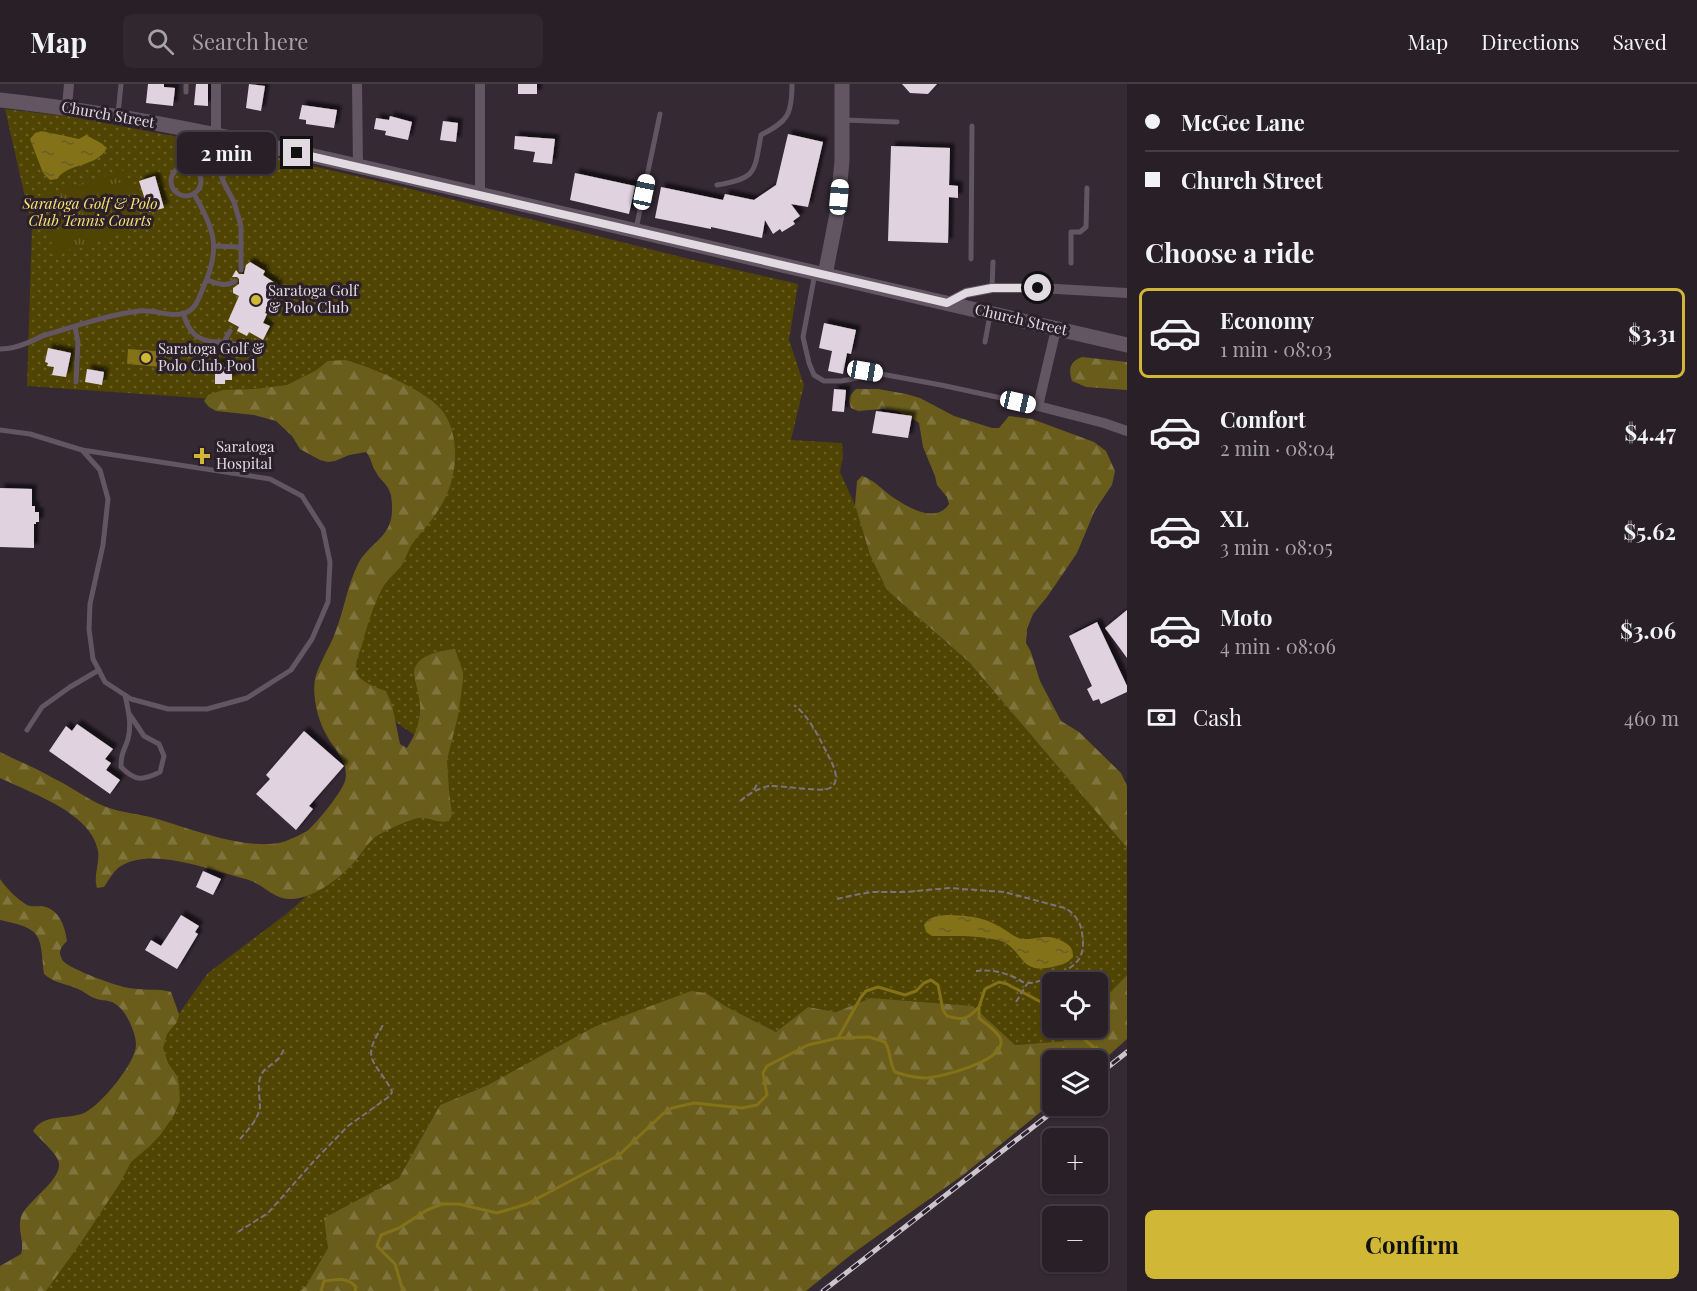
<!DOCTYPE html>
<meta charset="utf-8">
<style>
:root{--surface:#281f27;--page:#30272f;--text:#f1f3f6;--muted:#a5a2a7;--line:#443d44;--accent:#d0b836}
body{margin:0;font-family:"Playfair Display",serif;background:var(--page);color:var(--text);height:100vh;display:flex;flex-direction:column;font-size:22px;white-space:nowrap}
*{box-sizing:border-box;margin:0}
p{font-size:20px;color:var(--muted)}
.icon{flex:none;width:33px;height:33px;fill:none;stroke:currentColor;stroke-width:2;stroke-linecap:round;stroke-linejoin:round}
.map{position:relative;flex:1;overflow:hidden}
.drawer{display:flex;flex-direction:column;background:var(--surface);width:570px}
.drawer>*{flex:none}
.guide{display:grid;align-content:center;height:132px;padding:0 18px;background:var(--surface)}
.fabs{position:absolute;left:1042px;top:888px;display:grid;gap:12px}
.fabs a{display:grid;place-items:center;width:66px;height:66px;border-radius:9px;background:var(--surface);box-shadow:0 2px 4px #0004,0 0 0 2px var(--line);font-size:30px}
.end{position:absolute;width:27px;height:27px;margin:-14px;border:8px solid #e1dae1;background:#111;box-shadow:0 0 0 3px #111}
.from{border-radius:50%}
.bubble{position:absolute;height:42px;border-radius:9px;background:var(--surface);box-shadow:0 2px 4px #0004,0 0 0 2px var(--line);font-size:20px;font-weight:700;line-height:42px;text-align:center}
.car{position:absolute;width:18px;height:36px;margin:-18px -9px;border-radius:8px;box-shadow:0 0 4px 2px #0007;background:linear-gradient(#fff 24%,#345 0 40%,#fff 0 76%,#345 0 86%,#fff 0)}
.guide b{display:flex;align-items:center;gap:21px;height:57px;font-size:22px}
.guide b+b{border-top:2px solid var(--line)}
.guide i{width:15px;height:15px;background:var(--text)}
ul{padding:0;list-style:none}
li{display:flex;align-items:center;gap:18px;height:90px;margin:0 12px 9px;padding:0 6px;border:3px solid transparent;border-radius:9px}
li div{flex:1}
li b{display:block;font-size:22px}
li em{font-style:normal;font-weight:700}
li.current{border-color:var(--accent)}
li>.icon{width:54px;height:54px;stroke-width:1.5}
h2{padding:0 18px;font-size:27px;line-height:72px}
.pay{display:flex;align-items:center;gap:15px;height:66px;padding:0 18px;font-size:22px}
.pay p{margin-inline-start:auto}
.button{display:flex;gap:12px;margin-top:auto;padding:12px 18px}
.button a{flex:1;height:69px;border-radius:9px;background:var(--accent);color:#111;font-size:24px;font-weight:700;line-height:69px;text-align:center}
header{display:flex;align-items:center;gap:36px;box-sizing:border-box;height:84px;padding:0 30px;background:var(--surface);border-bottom:2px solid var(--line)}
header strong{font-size:28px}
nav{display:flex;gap:33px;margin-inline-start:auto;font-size:21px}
.search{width:420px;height:54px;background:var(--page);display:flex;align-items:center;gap:15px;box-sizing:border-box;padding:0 21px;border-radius:9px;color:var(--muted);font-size:22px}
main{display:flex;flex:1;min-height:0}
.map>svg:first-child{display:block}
.grass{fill:url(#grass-dots)}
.forest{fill:url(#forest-firs)}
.park{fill:url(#park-tufts)}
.pitch{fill:#504403}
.water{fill:url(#water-ripples)}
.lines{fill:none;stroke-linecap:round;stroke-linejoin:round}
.stream{stroke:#837218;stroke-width:3}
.building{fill:#e1d2e0;filter:url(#shadow)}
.path{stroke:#7c727c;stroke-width:2;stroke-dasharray:6 3;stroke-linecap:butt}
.lane{stroke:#635662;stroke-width:5}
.street{stroke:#635662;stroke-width:10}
.secondary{stroke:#635662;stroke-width:15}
.rail-casing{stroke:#ccc5cc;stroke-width:5}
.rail{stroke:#2b202a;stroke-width:3;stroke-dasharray:9;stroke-linecap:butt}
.route{stroke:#e1dae1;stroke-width:8}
.poi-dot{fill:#d0b836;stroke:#2b202a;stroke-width:2}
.labels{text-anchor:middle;stroke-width:6;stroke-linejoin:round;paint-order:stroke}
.street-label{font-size:15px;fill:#e1dae1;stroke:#2b202a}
.park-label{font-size:15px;font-style:italic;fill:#f9e271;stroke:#2b202a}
.poi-label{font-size:15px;fill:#e1dae1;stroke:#2b202a;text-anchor:start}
</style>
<header>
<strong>Map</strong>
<div class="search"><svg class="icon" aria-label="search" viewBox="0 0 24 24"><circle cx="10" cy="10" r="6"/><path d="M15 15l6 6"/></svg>Search here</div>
<nav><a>Map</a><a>Directions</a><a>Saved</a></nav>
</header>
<main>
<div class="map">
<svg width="1127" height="1207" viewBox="0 0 1127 1207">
<defs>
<pattern id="grass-dots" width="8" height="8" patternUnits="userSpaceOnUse" patternTransform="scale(1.5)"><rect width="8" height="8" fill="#504403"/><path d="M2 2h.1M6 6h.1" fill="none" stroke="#695e27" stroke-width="1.8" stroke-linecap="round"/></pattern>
<pattern id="forest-firs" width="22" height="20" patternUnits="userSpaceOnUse" patternTransform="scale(1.5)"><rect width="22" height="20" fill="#6a5d1c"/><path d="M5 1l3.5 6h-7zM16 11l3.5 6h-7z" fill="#7f743d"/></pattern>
<pattern id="park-tufts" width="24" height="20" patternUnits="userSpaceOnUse" patternTransform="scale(1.5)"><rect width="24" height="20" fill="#504403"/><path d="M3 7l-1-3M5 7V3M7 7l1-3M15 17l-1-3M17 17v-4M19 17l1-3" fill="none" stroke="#695e27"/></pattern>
<pattern id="water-ripples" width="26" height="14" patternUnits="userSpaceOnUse" patternTransform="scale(1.5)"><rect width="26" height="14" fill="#837218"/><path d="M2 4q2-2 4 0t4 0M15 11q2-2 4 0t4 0" fill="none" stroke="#6a5e2a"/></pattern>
<filter id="shadow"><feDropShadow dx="4.5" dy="-4.5" stdDeviation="1.5" flood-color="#0009"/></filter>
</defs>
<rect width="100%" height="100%" fill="#352934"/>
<polygon class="grass" points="5,25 73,33 231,63 411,105 689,175 798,200 789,256 804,301 791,356 842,359 843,371 840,388 855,421 870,471 887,506 969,578 1127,764 1127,891 1098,921 1098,898 1053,898 1053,944 1078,944 1066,957 1015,961 973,922 871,914 836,928 808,923 776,948 725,922 706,909 440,1021 399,1094 325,1134 328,1164 306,1202 299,1207 19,1207 160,956 208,889 285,831 335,787 416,652 342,601 413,391 298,321 27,302 32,144"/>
<g class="forest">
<path d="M1082,273L1127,278V306L1086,303L1072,297C1068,285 1070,277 1082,273Z"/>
<path d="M345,276C369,282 431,308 444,329C461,355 457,395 442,420C434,435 422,447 412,460C408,467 406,474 402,481C396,489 386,496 382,505C373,522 367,542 362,561C360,567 356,576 356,583C355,597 375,603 386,607L392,621L400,660L407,664C414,653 419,642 420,628C421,622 419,615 418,609C417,603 415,597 414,590C414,571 440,567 455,565L463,588V596L458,632L447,676L449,707L452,731L449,737C438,740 428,732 418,734C409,736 393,743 384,748C370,754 365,765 356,776C342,793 313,815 291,815C277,816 266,804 254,798C244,794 234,792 224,789C196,781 148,765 121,782C114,786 109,796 104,803L97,804C93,791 100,780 98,767C92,729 31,709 0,694V668C18,677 36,684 53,694C68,701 82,711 97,719C115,728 134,729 154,734C189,744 251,769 286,757C292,754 301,751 307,747C316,740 342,708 345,697C350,680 334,665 327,652C318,637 312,613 315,595C319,579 329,565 335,549C344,527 347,502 358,480C370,458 393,453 392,424C392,418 392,412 389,406C386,399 379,395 376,388C371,381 372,375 366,368L349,371L335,377L328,378L320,376L300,365L292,352L276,337L254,331L216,327L209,323L204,317L208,311L223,306L255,305L287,301L315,287L328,277Z"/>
<path d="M856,305H878L906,310L920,314L954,332L992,344H999L1009,332L1032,335L1094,358L1106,367L1115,387L1112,401L1095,426L1077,469L1047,513L1033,530L1027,545L1026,559L1031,568L1040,597L1061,637L1079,648L1121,689L1127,702V764L969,578L887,506L870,471L855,421L857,397L862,392C875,396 883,407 894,414C909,424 936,440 949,420L947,413L937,401L935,392L923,363L919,339L913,335L897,327L882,325L858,327L851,324C848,316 849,311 856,305Z"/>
<path d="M0,795C6,804 17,815 27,821C31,823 36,822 41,822C59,824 65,842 67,857C64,860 60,864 60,869C60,871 62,876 63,877C72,886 116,902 129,904C143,907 158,904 171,908L179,930L177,938L167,950L163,964L168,979L177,992L179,1000L180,1017L174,1031L161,1050L150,1062L131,1078L120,1099L84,1154L46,1207H0V1182L21,1170C25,1158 17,1146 21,1133C26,1117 66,1094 58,1076C54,1067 40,1055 33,1047C44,1029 67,1036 84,1029C100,1022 136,979 136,961C136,950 129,935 123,927C111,913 107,919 94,914C88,912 84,907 78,905C67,900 54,899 44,890C40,850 43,845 0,836Z"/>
<polygon points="1127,891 1127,955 1098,981 1098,976 1053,976 1053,1018 963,1091 852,1170 806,1207 299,1207 306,1202 328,1164 324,1134 399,1094 440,1021 488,1001 594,943 691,907 706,909 725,922 776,948 808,923 836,928 871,914 973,922 1015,961 1065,957 1078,944 1098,944 1098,921"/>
</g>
<polygon class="park" points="125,86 142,143 55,170 37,113"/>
<g class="pitch">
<polygon points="122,98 133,137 116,142 104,103"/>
<polygon points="96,106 107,144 89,149 78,111"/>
<polygon points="70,114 81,152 63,158 52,119"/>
</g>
<g class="water">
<path d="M42,47L79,55L86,51L101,59L107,64C96,84 69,78 57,95L50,96L43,89L30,55L35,49Z"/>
<polygon points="128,265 166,268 165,281 162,283 127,280"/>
<path d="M947,831C969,832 982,832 1002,844C1008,847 1015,854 1022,855C1039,856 1046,848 1064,858C1071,862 1073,865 1073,873C1067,880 1061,881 1052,883C1017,891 1024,863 998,856C977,851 953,852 932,852L926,848L924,841C929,832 938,832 947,831Z"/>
</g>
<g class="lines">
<g class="stream">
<polyline points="1080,944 1084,955 1098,967"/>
<path d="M838,954L861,913L866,907L878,903L905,911L916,907L924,899L931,896L938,901L943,926L947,932C963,936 966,937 978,924"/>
<path d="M321,1207L324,1197C336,1195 348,1193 356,1203L355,1207"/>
<path d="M403,1207L395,1180L377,1162L381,1151L399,1144L427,1126L442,1120H459L497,1129L527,1120L619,1071L665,1028L672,1024L694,1019L742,1024L757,1021L767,1011L763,989L767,982L808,961L838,954L869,953L885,958C891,968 889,978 895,988C904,991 916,994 926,994C942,993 1004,977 1001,957C1000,949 986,940 979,934V923L985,905L999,898L1007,900L1041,918L1053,920"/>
</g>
</g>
<g class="building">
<polygon points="148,0 164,0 164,3 175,4 173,22 146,19"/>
<polygon points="196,0 208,0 208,22 194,21"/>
<polygon points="249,0 265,2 261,27 246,24"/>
<rect x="518" y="0" width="19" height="10"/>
<polygon points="902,0 937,0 928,10 910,9"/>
<polygon points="302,21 337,26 334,44 306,40 306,36 299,35"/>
<polygon points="390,32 412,38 408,56 385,51 386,47 374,45 376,34 389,36"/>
<polygon points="443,37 458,39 456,58 440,56"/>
<polygon points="788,50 823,58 808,123 791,120 800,132 793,137 795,140 782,148 780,145 773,150 765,136 762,154 711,143 711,145 655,134 661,103 723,116 725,110 754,116 776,101"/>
<polygon points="515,52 555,55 552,80 533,78 535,68 514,65"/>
<polygon points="891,62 950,64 949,101 958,102 958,114 949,113 948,159 888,157"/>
<polygon points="575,89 635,102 629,130 570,116"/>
<polygon points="155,92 164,124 149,128 139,97"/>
<polygon points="250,178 265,187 263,191 278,201 277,204 277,213 270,218 265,229 267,230 263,239 270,242 263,256 249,248 247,252 237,247 239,243 228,237 239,212 233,209 233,204 239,200 239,195 237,193 232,193 236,186 239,190 244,190 246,181"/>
<polygon points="824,239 856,246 851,270 847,269 843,290 828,287 832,267 819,264"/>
<polygon points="48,264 71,269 66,293 52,291 54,283 47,282 48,279 45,278"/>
<polygon points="215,279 224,279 224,283 232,283 232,296 225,296 225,300 215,300"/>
<polygon points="87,285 104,288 102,301 85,298"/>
<polygon points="834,305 846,306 844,328 832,327"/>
<polygon points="876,327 912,332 908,354 872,349"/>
<polygon points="0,404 32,405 32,422 35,422 35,428 39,428 39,438 36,438 36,440 34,440 34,464 0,463"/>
<polygon points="1127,526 1127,574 1105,544"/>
<polygon points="1097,538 1127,602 1127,608 1101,620 1099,615 1093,617 1087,605 1092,602 1069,552"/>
<polygon points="77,640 113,665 105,675 111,679 106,686 120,696 110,710 49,667 66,642 72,647"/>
<polygon points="304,647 344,682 309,722 313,725 296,746 256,710 270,695 266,691"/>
<polygon points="203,787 221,795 213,811 196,803"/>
<polygon points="181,831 199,842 195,848 198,850 177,885 145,866 151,856 161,862"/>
</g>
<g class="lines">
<g class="path">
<polyline points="754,706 758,698"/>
<path d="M740,717C749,710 758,704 769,702C782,701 822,709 830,704C841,698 834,683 830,675C820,656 811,634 794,621"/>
<path d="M837,815L854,811L873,808H905L949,804L1004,808L1065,824C1074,829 1081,838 1082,849C1087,877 1073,884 1051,893C1044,895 1036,899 1029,899C1024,900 1020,896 1016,894C1002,888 991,885 976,887"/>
<polyline points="1016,918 1027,900"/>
<path d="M240,1055C248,1046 258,1036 260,1023C260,1013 257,1001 261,991C265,983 273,981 278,975C281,972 283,967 285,963"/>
<path d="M238,1148L268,1129L314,1077L348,1042L390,1012L392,1008L391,1005C373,974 361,976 383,941"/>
</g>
<g class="lane">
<polyline points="186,8 186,0"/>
<polyline points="118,30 121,0"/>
<polyline points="844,36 897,38"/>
<polyline points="215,53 216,78 224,99 234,118 241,142 241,186"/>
<circle cx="186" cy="97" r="15"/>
<path d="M717,101C758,94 754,88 761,51C788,37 792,31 792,0"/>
<polyline points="636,145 660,30"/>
<polyline points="215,162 241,163"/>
<polyline points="971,175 972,42"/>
<polyline points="1071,179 1071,148 1080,148 1086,143 1087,104"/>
<polyline points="815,189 803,253 809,279 814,291 824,297 841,297 857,294 865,287 941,301 1038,322"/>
<path d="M207,196C216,199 226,204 235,197"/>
<polyline points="992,204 993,178"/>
<path d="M183,229C189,248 196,257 217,258C222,259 226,258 231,259C241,261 244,265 255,265"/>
<polyline points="75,243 78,258 76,298"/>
<polyline points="224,258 230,247"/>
<polyline points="985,258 990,231"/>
<path d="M0,265C15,265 29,259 42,252C74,243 106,231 139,227C155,225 170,234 185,229C196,225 199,214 203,204C221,165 215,146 194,110"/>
<polyline points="0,346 30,350 82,366 270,395 302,412 323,445 330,478 328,518 312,555 291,586 247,614 207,625 168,625 131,615 105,598 93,575 89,545 90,520 103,461 108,415 100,386 82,366"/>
<path d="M125,611C128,625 132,640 128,655C124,668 121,668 121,683C135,697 142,697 160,688L164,672L159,660L144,652L130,631"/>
<polyline points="27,646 42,623 70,603 99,586"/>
</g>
<g class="street">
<polyline points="357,0 358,82"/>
<polyline points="67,23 69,0"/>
<polyline points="216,51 216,0"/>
<polyline points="480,110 480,0"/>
<polyline points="947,219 966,209 992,204 1039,204 1127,209"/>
<polyline points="1056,245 1038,322 1104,339 1127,347"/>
</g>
<g class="secondary">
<path d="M0,16C163,34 323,74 483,111C698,161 912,212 1127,261"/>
<polyline points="825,191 837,130 842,77 842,0"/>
</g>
<defs>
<g id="rail">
<polyline points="1098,991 1127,968"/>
<polyline points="823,1207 1060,1022"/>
</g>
</defs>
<use href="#rail" class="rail-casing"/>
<use href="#rail" class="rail"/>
</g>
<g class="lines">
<polyline class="route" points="297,69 947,219 966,209 992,204 1038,204"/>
</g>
<g class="poi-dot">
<circle cx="256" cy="216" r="6"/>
<circle cx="146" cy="274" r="6"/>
<path d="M199 363h6v6h6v6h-6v6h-6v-6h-6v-6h6z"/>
</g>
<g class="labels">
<g class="street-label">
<text transform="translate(108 31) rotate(10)" y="5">Church Street</text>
<text transform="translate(1021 236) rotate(13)" y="5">Church Street</text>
</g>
<g class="park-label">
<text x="90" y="125">Saratoga Golf &amp; Polo<tspan x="90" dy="17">Club Tennis Courts</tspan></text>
</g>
<g class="poi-label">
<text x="268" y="212">Saratoga Golf<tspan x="268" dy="17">&amp; Polo Club</tspan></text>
<text x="158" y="270">Saratoga Golf &amp;<tspan x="158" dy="17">Polo Club Pool</tspan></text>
<text x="216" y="368">Saratoga<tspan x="216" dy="17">Hospital</tspan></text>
</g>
</g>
</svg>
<div class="fabs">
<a><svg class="icon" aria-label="locate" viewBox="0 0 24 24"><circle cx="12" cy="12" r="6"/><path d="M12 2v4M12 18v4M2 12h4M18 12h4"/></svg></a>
<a><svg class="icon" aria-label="layers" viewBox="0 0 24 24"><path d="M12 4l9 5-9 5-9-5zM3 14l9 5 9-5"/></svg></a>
<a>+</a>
<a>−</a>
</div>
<i class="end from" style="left:1038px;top:204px"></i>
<i class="end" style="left:297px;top:69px"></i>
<div class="bubble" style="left:177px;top:48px;width:99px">2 min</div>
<i class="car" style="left:644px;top:108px;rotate:12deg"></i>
<i class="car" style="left:839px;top:113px;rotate:5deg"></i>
<i class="car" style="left:865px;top:287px;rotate:100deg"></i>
<i class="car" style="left:1018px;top:318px;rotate:103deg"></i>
</div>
<section class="drawer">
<div class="guide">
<b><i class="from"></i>McGee Lane</b>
<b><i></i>Church Street</b>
</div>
<h2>Choose a ride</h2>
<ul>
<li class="current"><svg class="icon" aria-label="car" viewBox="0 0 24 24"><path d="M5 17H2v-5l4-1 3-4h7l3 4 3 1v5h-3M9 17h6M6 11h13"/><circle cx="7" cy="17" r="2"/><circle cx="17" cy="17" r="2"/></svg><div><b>Economy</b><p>1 min · 08:03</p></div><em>$3.31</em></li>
<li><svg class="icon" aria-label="car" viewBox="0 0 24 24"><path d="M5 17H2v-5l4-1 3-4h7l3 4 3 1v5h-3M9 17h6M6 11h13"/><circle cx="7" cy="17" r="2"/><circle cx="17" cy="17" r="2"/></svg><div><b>Comfort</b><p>2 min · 08:04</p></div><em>$4.47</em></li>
<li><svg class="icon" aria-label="car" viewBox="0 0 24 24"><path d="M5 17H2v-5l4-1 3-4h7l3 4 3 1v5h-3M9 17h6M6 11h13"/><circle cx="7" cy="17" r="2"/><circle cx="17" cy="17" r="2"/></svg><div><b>XL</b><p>3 min · 08:05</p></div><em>$5.62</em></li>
<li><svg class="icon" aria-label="car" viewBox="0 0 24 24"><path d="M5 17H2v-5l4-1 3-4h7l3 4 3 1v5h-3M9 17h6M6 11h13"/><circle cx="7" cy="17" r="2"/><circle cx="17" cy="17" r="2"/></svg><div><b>Moto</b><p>4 min · 08:06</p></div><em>$3.06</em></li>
</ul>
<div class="pay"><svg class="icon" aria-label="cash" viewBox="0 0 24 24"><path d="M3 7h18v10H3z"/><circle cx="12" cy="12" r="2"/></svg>Cash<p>460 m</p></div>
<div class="button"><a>Confirm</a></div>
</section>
</main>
